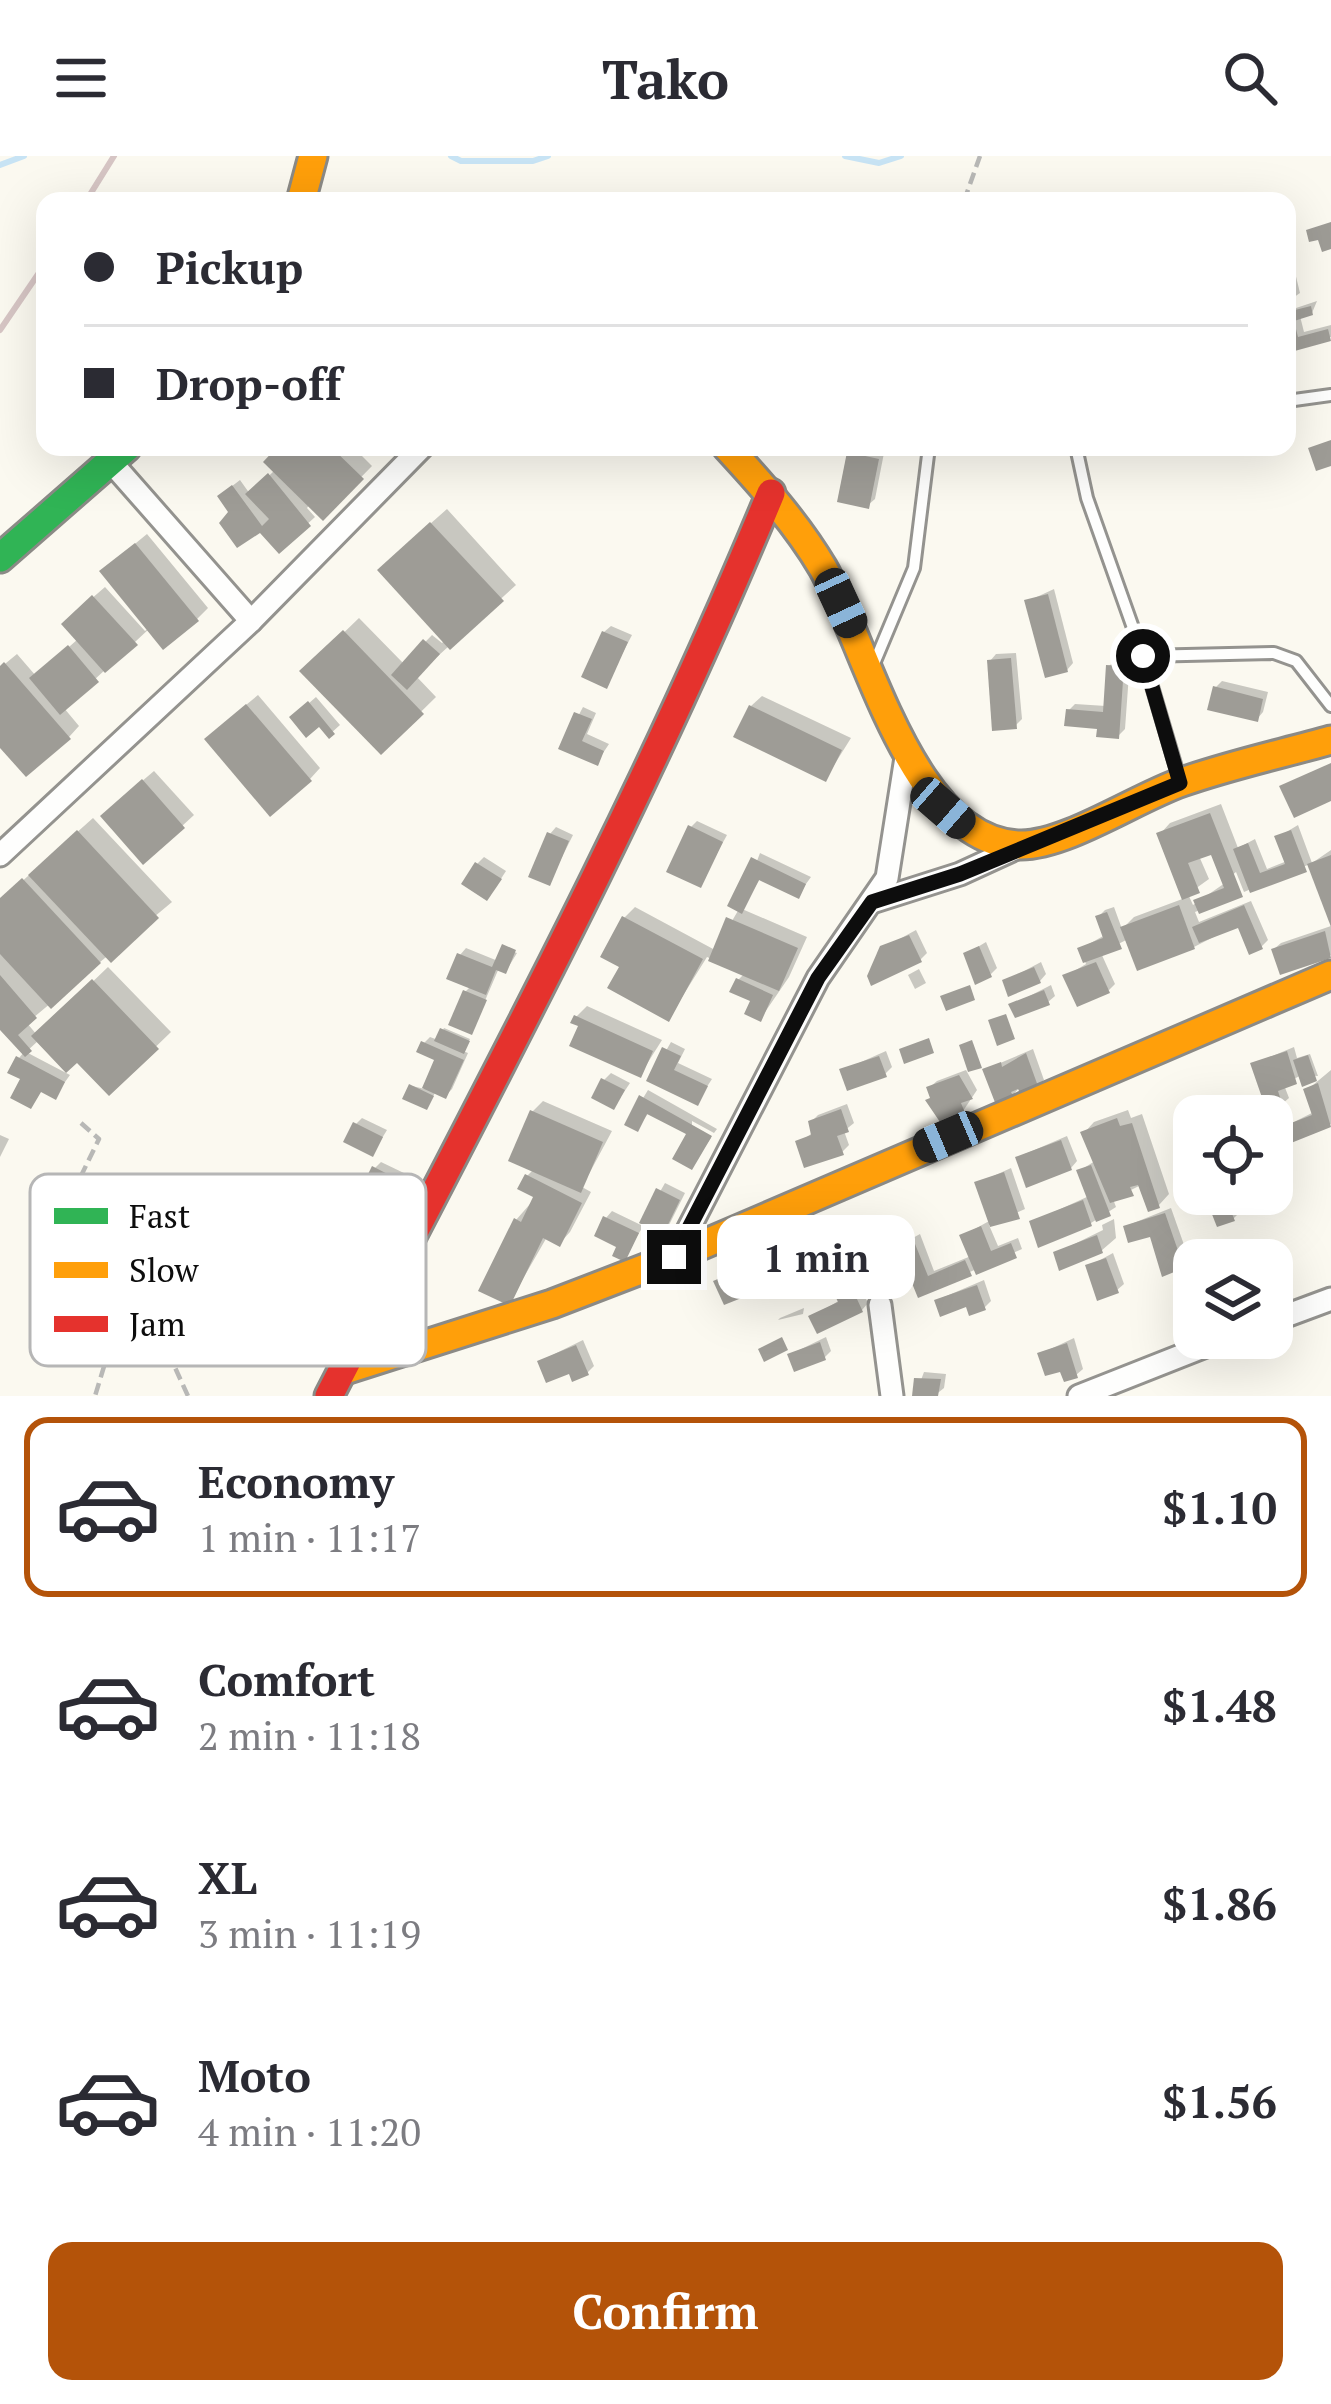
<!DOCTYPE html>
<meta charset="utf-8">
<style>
:root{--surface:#fff;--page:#f7f7f7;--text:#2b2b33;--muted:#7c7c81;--line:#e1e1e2;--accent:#b45309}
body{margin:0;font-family:"PT Serif",serif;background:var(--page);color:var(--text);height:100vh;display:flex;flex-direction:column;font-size:45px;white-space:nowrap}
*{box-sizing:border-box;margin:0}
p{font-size:39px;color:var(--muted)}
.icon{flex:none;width:66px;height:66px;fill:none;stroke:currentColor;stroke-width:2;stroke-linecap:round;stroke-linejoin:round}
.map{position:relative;height:1240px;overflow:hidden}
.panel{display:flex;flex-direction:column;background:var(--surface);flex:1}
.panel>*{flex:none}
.hud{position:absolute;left:36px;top:36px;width:1260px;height:264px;border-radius:24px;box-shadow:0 12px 48px #0002;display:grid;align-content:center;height:264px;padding:0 48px;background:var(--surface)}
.fabs{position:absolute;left:1173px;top:939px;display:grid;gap:24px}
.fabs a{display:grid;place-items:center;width:120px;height:120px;border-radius:24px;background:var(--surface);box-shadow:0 12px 48px #0002;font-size:60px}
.end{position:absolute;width:54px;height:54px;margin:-27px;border:15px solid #0d0d0d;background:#fff;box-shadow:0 0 0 6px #fff}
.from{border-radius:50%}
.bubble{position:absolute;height:84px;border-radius:24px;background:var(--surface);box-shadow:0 12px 48px #0002;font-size:39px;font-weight:800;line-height:84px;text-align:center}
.car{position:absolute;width:36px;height:72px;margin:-36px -18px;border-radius:15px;box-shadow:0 0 9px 3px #0007;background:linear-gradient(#222 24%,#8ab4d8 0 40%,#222 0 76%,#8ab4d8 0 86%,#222 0)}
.hud b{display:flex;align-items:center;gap:42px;height:114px;font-size:45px}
.hud b+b{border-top:3px solid var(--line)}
.hud i{width:30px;height:30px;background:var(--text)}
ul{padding:21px 0 0;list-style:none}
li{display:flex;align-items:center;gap:36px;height:180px;margin:0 24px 18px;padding:0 24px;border:6px solid transparent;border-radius:24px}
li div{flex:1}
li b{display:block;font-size:45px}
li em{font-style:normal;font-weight:800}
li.current{border-color:var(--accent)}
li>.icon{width:108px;height:108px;stroke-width:1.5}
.primary-button{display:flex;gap:24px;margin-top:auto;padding:24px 48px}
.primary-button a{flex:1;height:138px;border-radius:24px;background:var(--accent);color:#fff;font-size:48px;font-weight:800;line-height:138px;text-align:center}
header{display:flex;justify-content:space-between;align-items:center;height:156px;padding:0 48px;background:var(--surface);font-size:54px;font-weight:800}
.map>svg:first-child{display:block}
.shadow{fill:#0003;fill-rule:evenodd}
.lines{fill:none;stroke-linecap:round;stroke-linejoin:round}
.stream{stroke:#c7e3f4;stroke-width:6}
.building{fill:#9e9c96}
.lane-casing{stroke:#94938f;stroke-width:16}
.street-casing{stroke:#94938f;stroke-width:27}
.fast-casing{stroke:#8b8a86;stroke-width:33}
.slow-casing{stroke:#8b8a86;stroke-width:33}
.jam-casing{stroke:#8b8a86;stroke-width:33}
.path{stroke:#b8b8b6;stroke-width:4.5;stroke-dasharray:12 6;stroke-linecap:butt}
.lane{stroke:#fefefd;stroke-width:10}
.street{stroke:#fefefd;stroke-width:21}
.fast{stroke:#30b455;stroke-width:27}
.slow{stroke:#ff9f0a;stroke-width:27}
.jam{stroke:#e5322d;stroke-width:27}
.rail{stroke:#d6c5c4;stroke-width:6}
.route{stroke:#0d0d0d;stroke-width:15}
.key{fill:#fff;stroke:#b6b6b6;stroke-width:3}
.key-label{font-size:33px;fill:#0d0d0d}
</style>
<header><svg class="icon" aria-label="menu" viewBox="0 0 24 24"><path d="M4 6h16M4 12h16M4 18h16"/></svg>Tako<svg class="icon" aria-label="search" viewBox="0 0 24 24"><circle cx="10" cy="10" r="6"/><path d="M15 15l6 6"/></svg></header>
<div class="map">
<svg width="1331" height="1240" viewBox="0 0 1331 1240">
<rect width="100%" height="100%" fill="#fbf9f0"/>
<g class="shadow">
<polygon points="1291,100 1300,137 1287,146 1287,101"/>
<polygon points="1317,145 1312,157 1300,160 1304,176 1331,169 1331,181 1293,192 1287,155"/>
<polygon points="281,291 353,291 372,310 323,360 310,348 307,352 315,361 279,394 260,373 232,356 227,334 240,324 250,338 275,314"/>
<polygon points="856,291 884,297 875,343 868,349 849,298"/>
<polygon points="447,353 516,429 416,520 436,541 381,595 304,515 359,462 404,508 432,479 442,487 445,484 395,399"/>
<polygon points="147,378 208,452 197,463 150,472 64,552 79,570 69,581 0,587 0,512 17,498 36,520 78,483 75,457 105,431 145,475 149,472 114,405"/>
<polygon points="1054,433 1073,507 1067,514 1028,445"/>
<polygon points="611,470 632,479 606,529 604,476"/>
<polygon points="1016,497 1022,563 1015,570 990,505 996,498"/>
<polygon points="1116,504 1130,504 1125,573 1118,580 1069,554 1075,548 1106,550 1109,510"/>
<polygon points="1222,525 1268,536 1263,556 1257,563 1215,532"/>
<polygon points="258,539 320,612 310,623 218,572"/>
<polygon points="762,540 851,582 826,622 751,550"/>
<polygon points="316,541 340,569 330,578 319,567 293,561"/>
<polygon points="583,551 596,557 587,578 609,588 597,606 562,591"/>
<polygon points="154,615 194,659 144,705 114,649"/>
<path d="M1221,648L1238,692L1255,683L1267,713L1287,705L1278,681L1298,669L1312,707L1331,694V763L1310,708L1244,736L1236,716L1231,720L1239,739L1195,756L1199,766L1251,745L1268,784L1261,791L1239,768L1194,791L1128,783L1101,797L1115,828L1109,834L1066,820L1086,808L1080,793L1105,779L1098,761L1105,754L1114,751L1122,773L1134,761L1185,742L1160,678L1170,667ZM1212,695L1225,727L1193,749L1188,738L1209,723L1199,700Z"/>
<polygon points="93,662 172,746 27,867 37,879 108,811 171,876 109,936 77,903 39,884 26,896 70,919 55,940 42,934 31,949 19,902 24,896 0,869 0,745"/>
<polygon points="697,665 727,679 700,728 691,671"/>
<polygon points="556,671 573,679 549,727 550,678"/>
<polygon points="760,697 811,721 798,739 761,721 742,753 807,781 789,821 761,862 738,824 745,817 707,801 669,862 623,810 624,762 635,751 715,794 739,753"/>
<polygon points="484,701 506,715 493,735 477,708"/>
<polygon points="1331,770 1331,799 1282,816 1274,793 1281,787"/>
<polygon points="916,774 927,797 920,804 883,792"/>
<polygon points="986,786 997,812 991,818 966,798"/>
<polygon points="466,792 498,805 503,792 517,797 506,815 499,812 472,875 465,836 471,830 460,799"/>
<polygon points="1041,806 1046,818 1040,825 1005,825"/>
<polygon points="919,813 926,827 915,833 908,819"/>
<polygon points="1051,829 1055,840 1048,846 1012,849"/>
<polygon points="587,850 662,884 640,919 576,861"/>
<polygon points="444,872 470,883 463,895 468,897 452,933 446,939 436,935 429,948 412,930 425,933 438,903 424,887 430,881 438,884"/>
<polygon points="671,886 685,893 678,907 712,923 697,946 650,923"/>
<polygon points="1294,891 1297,902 1310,898 1318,920 1301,919 1284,929 1289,942 1282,948 1253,908"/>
<polygon points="1033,893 1044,924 1037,930 1020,931 1012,940 986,913"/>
<polygon points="886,895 892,911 885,918 843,914"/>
<polygon points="966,914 977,934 963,955 933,940 930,931 937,925"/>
<polygon points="1331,914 1331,968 1272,994 1272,960 1278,974 1314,956 1307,934"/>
<polygon points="611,917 630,927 614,951 604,924"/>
<polygon points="648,934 717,973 714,977 692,965 692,972 711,982 691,1011 691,977 649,956 638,972 628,967"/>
<polygon points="543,945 612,975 582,1031 591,1036 570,1076 560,1087 547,1081 509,1147 516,1064 537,1040 527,1020 534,1013 532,956"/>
<polygon points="847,948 854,967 844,975 849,989 842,996 799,986 814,976 811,966 818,959"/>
<polygon points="1128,954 1131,962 1142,958 1169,1038 1159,1049 1141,1029 1113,1043 1116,1051 1091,1067 1032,1066 1089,1040 1079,1015 1095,1005 1084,977 1094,966"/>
<polygon points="362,962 387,974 373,997 356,968"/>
<polygon points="1194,975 1194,1023 1177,1030 1173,1021 1193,1009 1184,983"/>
<polygon points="0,979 9,983 0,1001"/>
<polygon points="1067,980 1077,1005 1071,1012 1018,1001"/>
<polygon points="1288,998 1291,1027 1284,1034 1268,1040 1272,1004"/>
<polygon points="381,1006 406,1018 381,1060 375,1012"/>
<polygon points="1011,1012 1025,1053 989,1069 998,1090 1018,1082 1022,1093 920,1138 900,1089 920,1078 934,1115 971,1100 962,1080 991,1064 978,1027"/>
<polygon points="665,1027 685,1037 669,1069 662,1075 645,1067 624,1102 606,1062 612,1055 641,1069"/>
<polygon points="1207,1038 1232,1038 1240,1056 1233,1063"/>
<polygon points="1171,1052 1189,1103 1182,1110 1152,1077 1126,1070"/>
<polygon points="1114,1063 1116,1082 1101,1095 1056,1097 1103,1074 1102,1069"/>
<polygon points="812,1089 813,1098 793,1102 794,1092"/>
<polygon points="844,1096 868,1147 862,1154 812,1161 840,1144 835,1132 822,1140 815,1124 827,1117 824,1109 830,1102"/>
<polygon points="1113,1097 1124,1128 1117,1134 1089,1110"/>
<polygon points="766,1102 774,1121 768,1128 717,1126"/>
<polygon points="984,1124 991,1145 985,1151 937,1144"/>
<polygon points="804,1152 803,1158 778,1164 780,1162"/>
<polygon points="826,1181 831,1195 825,1201 791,1198"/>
<polygon points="1074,1182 1083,1213 1076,1219 1040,1198"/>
<polygon points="583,1184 594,1210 587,1217 540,1205"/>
<polygon points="924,1216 946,1218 944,1232 934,1240 915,1240"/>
</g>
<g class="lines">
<g class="stream">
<polyline points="451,0 461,5 533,5 548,0"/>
<polyline points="845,0 879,7 901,0"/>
<polyline points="0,9 24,0"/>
</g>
</g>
<g class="building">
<polygon points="1331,66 1331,93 1322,96 1318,84 1309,86 1306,74"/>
<polygon points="1311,150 1313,159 1294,165 1298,181 1328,173 1331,185 1291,196 1287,156"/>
<polygon points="1331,284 1331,310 1316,315 1308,292"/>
<polygon points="277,291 331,291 364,323 323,365 263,306"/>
<polygon points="847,296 879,303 869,353 837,346"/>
<polygon points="268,317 311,370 279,398 260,377 237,392 219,367 228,356 217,340 232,329 262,370 269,363 245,338"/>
<polygon points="430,366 504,445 450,494 377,414"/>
<polygon points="135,387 199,465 163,494 99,415"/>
<polygon points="1048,438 1068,516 1045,522 1024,444"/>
<polygon points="92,439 138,489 105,517 61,468"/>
<polygon points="343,474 424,558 381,599 299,515"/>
<polygon points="602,475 628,486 607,533 581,521"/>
<polygon points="423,483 440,498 407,534 391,519"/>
<polygon points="68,489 99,526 60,559 29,522"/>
<polygon points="1011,502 1017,573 992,575 987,504"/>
<polygon points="4,506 71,583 26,621 0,592 0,510"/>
<polygon points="1106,509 1124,510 1119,583 1096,581 1097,573 1064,570 1066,553 1103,556"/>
<polygon points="1213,530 1263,543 1258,566 1207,554"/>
<polygon points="308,545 335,578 329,583 319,571 306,582 289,561"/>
<polygon points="246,548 312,625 270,661 204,583"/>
<polygon points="749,549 842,594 826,626 733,581"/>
<polygon points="574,556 592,563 582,585 604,595 598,610 558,593"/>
<polygon points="1331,607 1331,645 1294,662 1279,630"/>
<polygon points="142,623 185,672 143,709 100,660"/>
<polygon points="1210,657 1243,741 1199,758 1193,744 1224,732 1211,699 1188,707 1200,737 1182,744 1156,677"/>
<polygon points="688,669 723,686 701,732 666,716"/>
<polygon points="77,674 159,762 111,807 28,719"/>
<polygon points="1291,674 1307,716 1250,737 1233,693 1248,687 1260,717 1285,708 1274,680"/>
<polygon points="547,676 569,685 550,730 528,721"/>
<polygon points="1331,699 1331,771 1307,708"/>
<polygon points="751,701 806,728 799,743 759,724 742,758 727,750"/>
<polygon points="475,706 502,723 487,745 461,728"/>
<polygon points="22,722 101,807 51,853 0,798 0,742"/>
<polygon points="1179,749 1195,793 1137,815 1120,771"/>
<polygon points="1244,749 1263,793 1249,799 1238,772 1199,787 1192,771"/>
<polygon points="1107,756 1122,793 1083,807 1077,792 1103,782 1095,760"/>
<polygon points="622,760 703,803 669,866 607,832 619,811 600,801"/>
<polygon points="726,761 798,792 779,835 708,805"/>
<polygon points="1325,775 1331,802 1280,819 1271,793"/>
<polygon points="909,779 922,806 871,830 867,820 880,790"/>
<polygon points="502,788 516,794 506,818 496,814 486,839 446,823 457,797 492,811"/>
<polygon points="979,790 992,821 975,829 963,797"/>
<polygon points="1096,806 1110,837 1077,851 1062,819"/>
<polygon points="1034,811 1041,827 1008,841 1002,824"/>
<polygon points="0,819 37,862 18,879 32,895 25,901 0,874"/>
<polygon points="736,822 773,839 761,866 744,858 750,845 729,836"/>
<polygon points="92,823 159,893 109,940 77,907 66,917 31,880"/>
<polygon points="970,829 975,844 946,855 940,840"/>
<polygon points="463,834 487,844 472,879 448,869"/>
<polygon points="1044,834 1050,849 1015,862 1008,848"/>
<polygon points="1006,858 1015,883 997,890 988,864"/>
<polygon points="574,859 653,895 641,922 569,890 578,870 570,867"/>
<polygon points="440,872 470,885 464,898 434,885"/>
<polygon points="929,882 934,897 904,908 899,893"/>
<polygon points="972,884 982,912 968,916 959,889"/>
<polygon points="421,885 464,904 446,943 422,932 434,904 416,896"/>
<polygon points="662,891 681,900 674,914 708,930 698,950 646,925"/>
<polygon points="1287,895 1297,928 1278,935 1283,951 1267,956 1250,907"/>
<polygon points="1026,897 1039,933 1021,939 1018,933 1011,936 1014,942 996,949 982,913 1001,906 1002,911"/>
<polygon points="1308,899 1317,925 1302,931 1293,904"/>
<polygon points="16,900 65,926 56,944 41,936 31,953 10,942 20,923 7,917"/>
<polygon points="879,900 887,921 847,935 839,913"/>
<polygon points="959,919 973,943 961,947 965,957 940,966 925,944 930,942 926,931"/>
<polygon points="601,922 625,934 614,954 591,942"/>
<polygon points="1318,927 1331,971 1281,991 1273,974 1312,959 1303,933"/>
<polygon points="409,928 434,940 427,954 402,943"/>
<polygon points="639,939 712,980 692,1014 672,1003 686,978 647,958 638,976 624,969"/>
<polygon points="841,953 849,976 837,980 844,999 804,1012 795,985 811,979 808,965"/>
<polygon points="530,954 603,986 581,1037 508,1005"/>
<polygon points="1117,962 1120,970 1132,967 1160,1052 1148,1056 1138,1029 1130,1031 1134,1040 1110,1047 1080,976"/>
<polygon points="353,966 383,981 373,1001 343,986"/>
<polygon points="1061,984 1072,1014 1026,1032 1015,1001"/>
<polygon points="1282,1003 1286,1036 1266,1044 1264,1038 1272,1038 1272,1006"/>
<polygon points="1091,1009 1111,1060 1096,1066 1076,1014"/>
<polygon points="372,1010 401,1025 382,1063 353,1049"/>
<polygon points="1004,1016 1020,1063 990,1071 974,1026"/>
<polygon points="525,1018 582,1047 560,1091 543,1082 510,1150 478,1135 514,1062 521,1066 533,1041 517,1033"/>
<polygon points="656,1032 680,1044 663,1079 639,1067"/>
<polygon points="1204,1038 1224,1038 1235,1065 1217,1071"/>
<polygon points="1083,1044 1092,1070 1038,1092 1029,1065"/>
<polygon points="1165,1057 1184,1112 1162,1121 1150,1081 1128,1087 1123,1070"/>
<polygon points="603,1060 639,1077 625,1106 612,1100 616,1091 594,1080"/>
<polygon points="981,1070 991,1095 1011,1087 1017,1102 976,1119 959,1079"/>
<polygon points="1097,1079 1103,1097 1059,1115 1053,1096"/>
<polygon points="913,1083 928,1120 965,1104 972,1120 918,1142 896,1088"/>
<polygon points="837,1100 863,1156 817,1178 808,1160 838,1146 820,1108"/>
<polygon points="1106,1102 1119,1137 1097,1145 1085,1109"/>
<polygon points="759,1106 769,1131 724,1149 713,1125"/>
<polygon points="977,1129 986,1154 969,1160 966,1151 940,1161 934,1144"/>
<polygon points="782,1181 788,1194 764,1206 758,1193"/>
<polygon points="820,1186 826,1204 794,1216 787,1198"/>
<polygon points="1067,1187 1078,1222 1064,1226 1060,1216 1045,1220 1037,1197"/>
<polygon points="576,1189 589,1219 572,1226 569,1218 546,1227 537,1205"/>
<polygon points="914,1222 941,1223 938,1240 912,1240"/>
</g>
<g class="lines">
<defs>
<g id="lane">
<polyline points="1287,245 1331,239"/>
<polyline points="1076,291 1087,342 1143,500 1180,625"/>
<polyline points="1143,500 1274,497 1296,505 1331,550"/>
<polyline points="873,510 914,412 929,291"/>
</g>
<g id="street">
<polyline points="111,306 251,465"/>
<polyline points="0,699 251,465 422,291"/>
<polyline points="872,746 960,718 1023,689"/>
<polyline points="674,1101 818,822 887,722 907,595"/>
<polyline points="880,1149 892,1240"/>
<polyline points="1272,1165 1331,1143"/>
<polyline points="1079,1240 1226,1182"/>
</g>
<polyline id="fast" points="0,402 127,291"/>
<g id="slow">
<polyline points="301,45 313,0"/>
<path d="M727,291C762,329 797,368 823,412C867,489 912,688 1021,689C1067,689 1136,642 1182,626C1230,609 1281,598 1331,584"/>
<polyline points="345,1214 552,1148 674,1101 1331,819"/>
</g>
<path id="jam" d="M329,1240C483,942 643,647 771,337"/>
</defs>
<use href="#lane" class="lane-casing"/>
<use href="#street" class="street-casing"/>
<use href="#fast" class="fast-casing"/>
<use href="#slow" class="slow-casing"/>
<use href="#jam" class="jam-casing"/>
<g class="path">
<polyline points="964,45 980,0"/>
<polyline points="81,967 99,983 78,1026 80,1034 136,1076 123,1148 95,1240"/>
<polyline points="113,1181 172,1205 188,1240"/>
</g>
<use href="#lane" class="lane"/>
<use href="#street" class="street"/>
<use href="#fast" class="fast"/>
<use href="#slow" class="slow"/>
<use href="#jam" class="jam"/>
<g class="rail">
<polyline points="86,45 114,0"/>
<polyline points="0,174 45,108"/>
</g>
</g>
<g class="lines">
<polyline class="route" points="674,1101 818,822 872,746 960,718 1180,627 1143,500"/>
</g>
<rect x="30" y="1018" width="396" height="192" rx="18" class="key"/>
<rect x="54" y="1052" width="54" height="16" fill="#30b455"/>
<rect x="54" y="1106" width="54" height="16" fill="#ff9f0a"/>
<rect x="54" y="1160" width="54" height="16" fill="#e5322d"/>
<g class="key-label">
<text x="129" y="1072">Fast</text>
<text x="129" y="1126">Slow</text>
<text x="129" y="1180">Jam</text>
</g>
</svg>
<div class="fabs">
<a><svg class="icon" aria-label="locate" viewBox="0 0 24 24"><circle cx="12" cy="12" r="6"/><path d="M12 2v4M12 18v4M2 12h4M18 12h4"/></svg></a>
<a><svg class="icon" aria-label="layers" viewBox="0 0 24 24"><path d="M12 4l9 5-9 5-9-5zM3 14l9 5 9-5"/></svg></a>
</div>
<i class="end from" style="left:1143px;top:500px"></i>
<i class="end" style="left:674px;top:1101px"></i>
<div class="bubble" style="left:717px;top:1059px;width:198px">1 min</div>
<i class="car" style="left:841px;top:447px;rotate:155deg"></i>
<i class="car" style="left:943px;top:652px;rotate:131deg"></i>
<i class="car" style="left:948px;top:981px;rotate:247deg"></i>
<div class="hud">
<b><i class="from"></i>Pickup</b>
<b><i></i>Drop-off</b>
</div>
</div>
<section class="panel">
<ul>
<li class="current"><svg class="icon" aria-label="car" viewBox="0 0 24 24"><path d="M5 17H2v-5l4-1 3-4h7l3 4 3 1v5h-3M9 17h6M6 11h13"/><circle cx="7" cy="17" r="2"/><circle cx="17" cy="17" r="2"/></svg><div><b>Economy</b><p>1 min · 11:17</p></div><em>$1.10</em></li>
<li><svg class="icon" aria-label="car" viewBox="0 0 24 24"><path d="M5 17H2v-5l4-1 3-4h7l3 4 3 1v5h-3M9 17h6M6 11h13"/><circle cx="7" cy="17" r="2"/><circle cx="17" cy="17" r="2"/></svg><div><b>Comfort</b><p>2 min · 11:18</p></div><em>$1.48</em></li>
<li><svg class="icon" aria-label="car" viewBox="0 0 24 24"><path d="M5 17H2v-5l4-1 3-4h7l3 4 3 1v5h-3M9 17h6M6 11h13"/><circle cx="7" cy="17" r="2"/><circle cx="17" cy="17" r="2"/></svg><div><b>XL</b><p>3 min · 11:19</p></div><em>$1.86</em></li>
<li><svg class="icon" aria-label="car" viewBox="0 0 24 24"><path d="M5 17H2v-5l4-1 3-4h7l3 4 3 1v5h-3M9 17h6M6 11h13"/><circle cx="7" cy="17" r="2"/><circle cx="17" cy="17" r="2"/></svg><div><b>Moto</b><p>4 min · 11:20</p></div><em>$1.56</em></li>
</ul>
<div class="primary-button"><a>Confirm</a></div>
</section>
